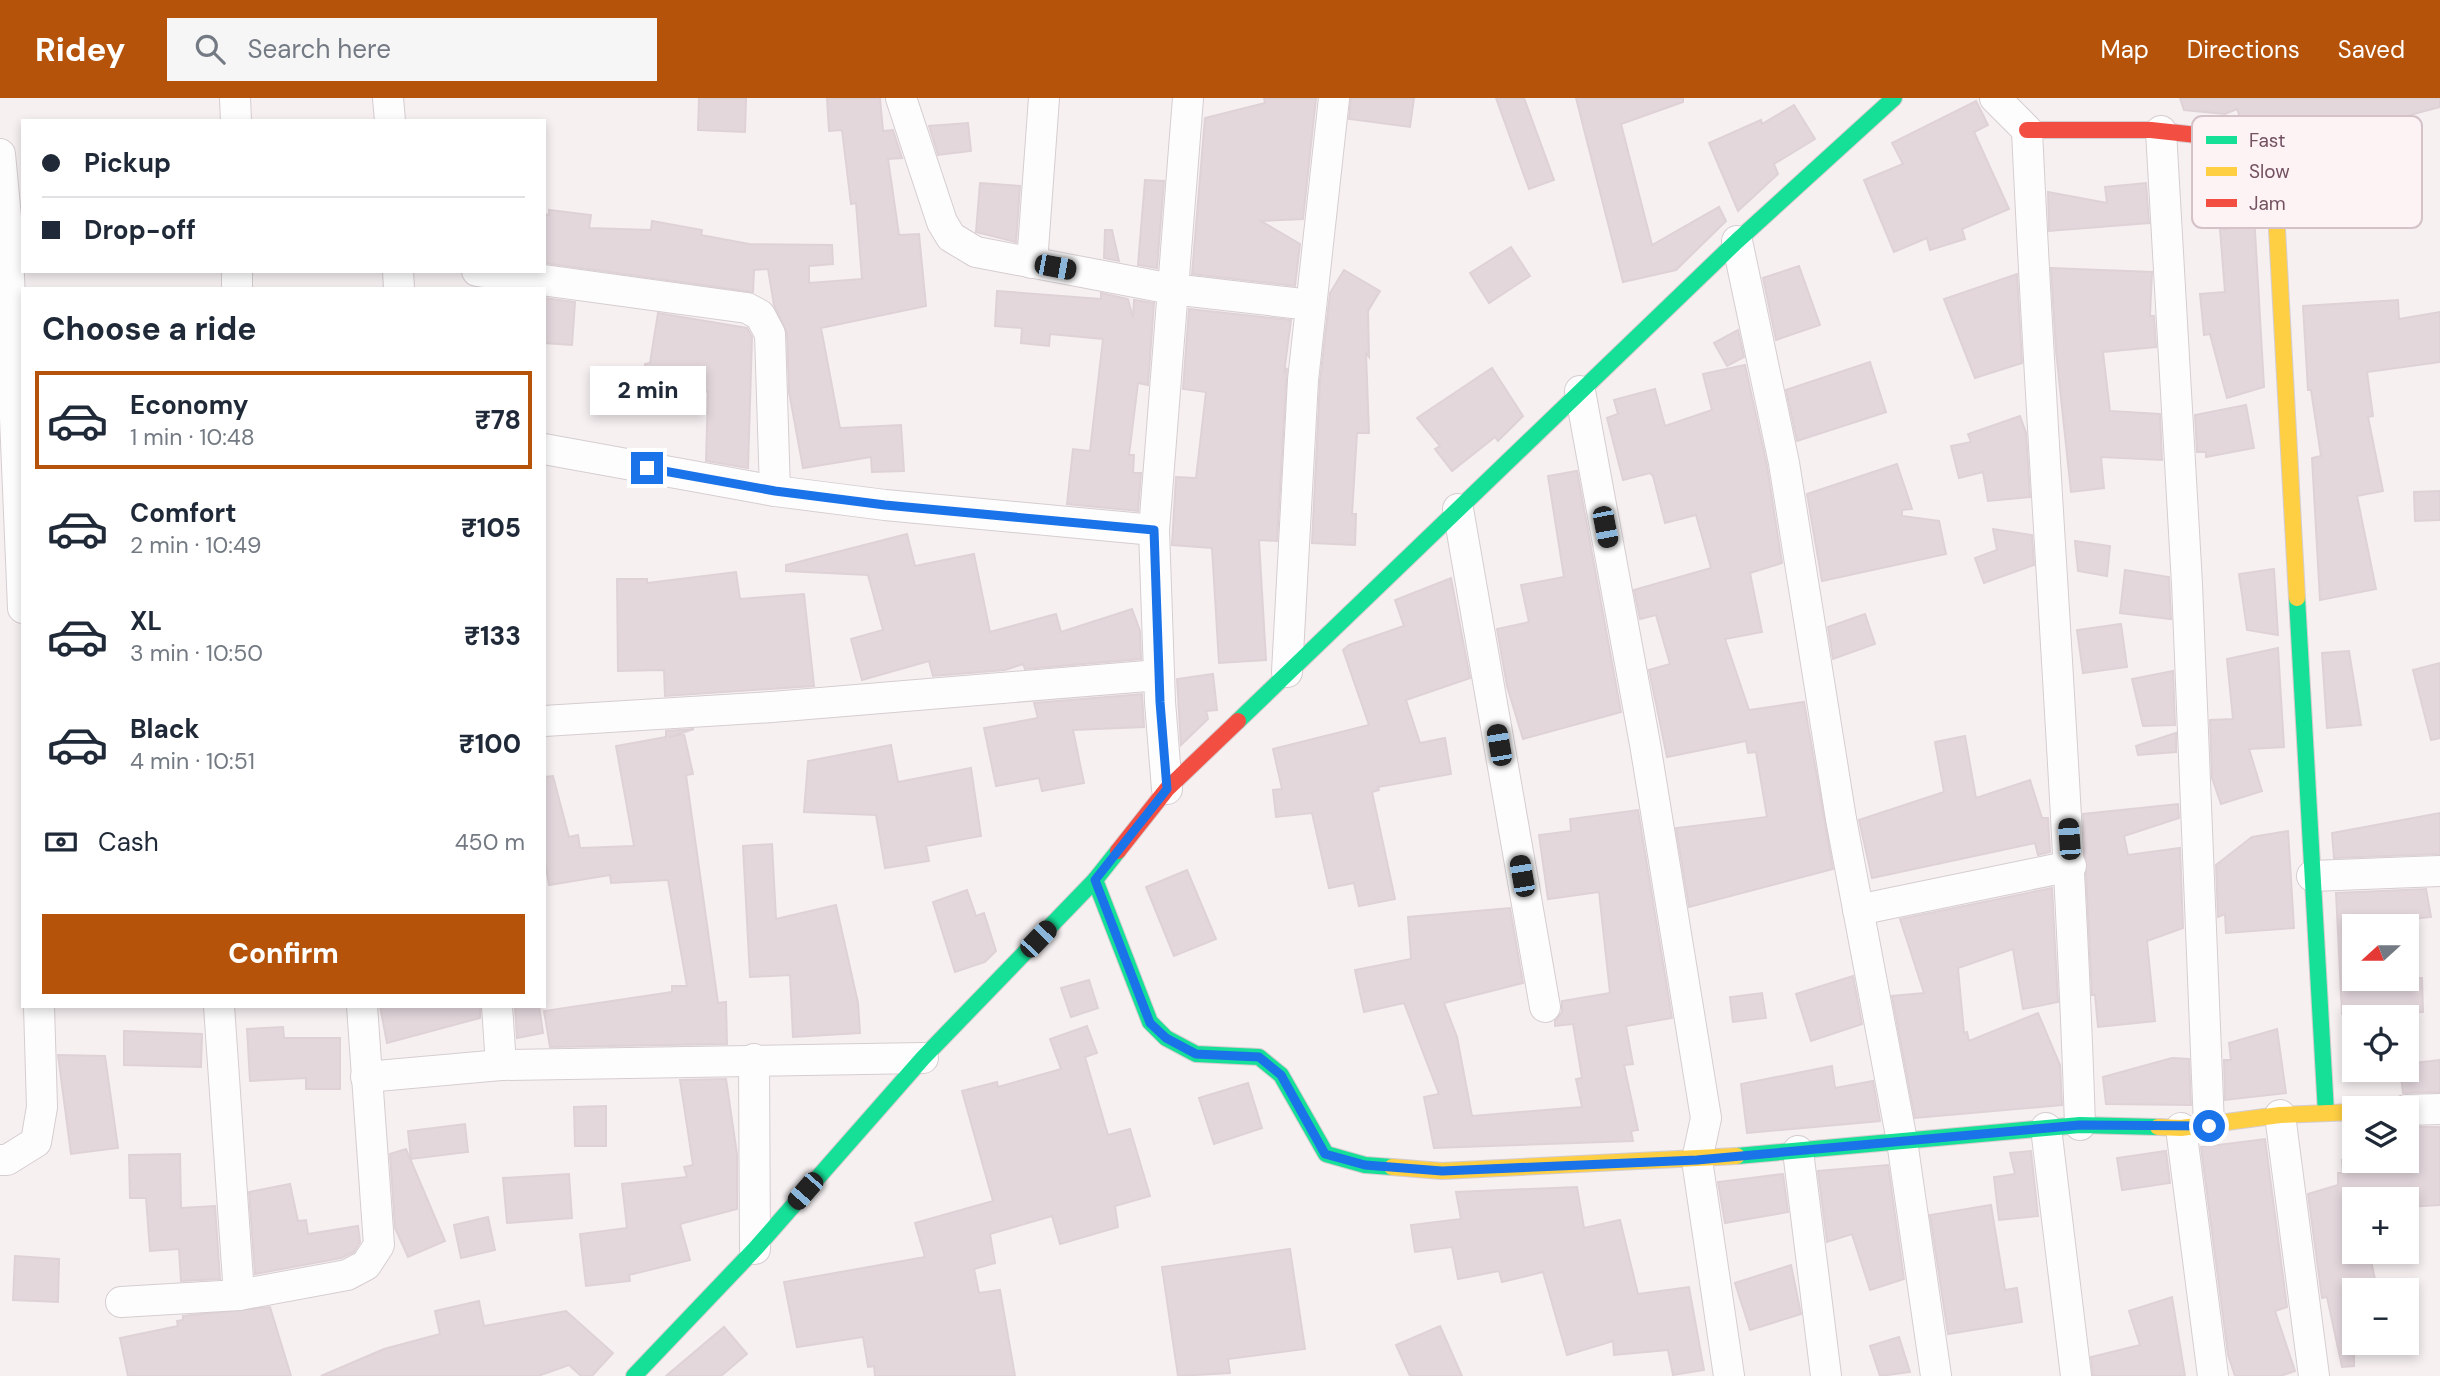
<!DOCTYPE html>
<meta charset="utf-8">
<style>
:root{--surface:#fff;--page:#f6f6f7;--text:#1f2937;--muted:#747a83;--line:#e0e1e3;--accent:#b45309}
body{margin:0;font-family:"DM Sans",sans-serif;background:var(--page);color:var(--text);height:100vh;display:flex;flex-direction:column;font-size:26px;white-space:nowrap}
*{box-sizing:border-box;margin:0}
p{font-size:23px;color:var(--muted)}
.icon{flex:none;width:38px;height:38px;fill:none;stroke:currentColor;stroke-width:2;stroke-linecap:round;stroke-linejoin:round}
.map{position:relative;flex:1;overflow:hidden}
.panel{position:absolute;left:21px;top:189px;width:525px;height:721px;display:flex;flex-direction:column;background:var(--surface);border-radius:0px;box-shadow:0 4px 10px #0003}
.panel>*{flex:none}
.banner{position:absolute;left:21px;top:21px;width:525px;height:154px;border-radius:0px;box-shadow:0 4px 10px #0003;display:grid;align-content:center;height:154px;padding:0 21px;background:var(--surface)}
.needle{width:46px;rotate:249deg}
.controls{position:absolute;left:2342px;top:816px;display:grid;gap:14px}
.controls a{display:grid;place-items:center;width:77px;height:77px;border-radius:0px;background:var(--surface);box-shadow:0 4px 10px #0003;font-size:35px}
.end{position:absolute;width:32px;height:32px;margin:-16px;border:9px solid #1a73e8;background:#fff;box-shadow:0 0 0 4px #fff}
.from{border-radius:50%}
.bubble{position:absolute;height:49px;border-radius:0px;background:var(--surface);box-shadow:0 4px 10px #0003;font-size:23px;font-weight:800;line-height:49px;text-align:center}
.car{position:absolute;width:21px;height:42px;margin:-21px -10px;border-radius:9px;box-shadow:0 0 5px 2px #0007;background:linear-gradient(#222 24%,#8ab4d8 0 40%,#222 0 76%,#8ab4d8 0 86%,#222 0)}
.banner b{display:flex;align-items:center;gap:24px;height:66px;font-size:26px}
.banner b+b{border-top:2px solid var(--line)}
.banner i{width:18px;height:18px;background:var(--text)}
ul{padding:0;list-style:none}
li{display:flex;align-items:center;gap:21px;height:98px;margin:0 14px 10px;padding:0 7px;border:4px solid transparent;border-radius:0px}
li div{flex:1}
li b{display:block;font-size:26px}
li em{font-style:normal;font-weight:800}
li.current{border-color:var(--accent)}
li>.icon{width:63px;height:63px;stroke-width:1.5}
h2{padding:0 21px;font-size:32px;line-height:84px}
.pay{display:flex;align-items:center;gap:18px;height:77px;padding:0 21px;font-size:26px}
.pay p{margin-inline-start:auto}
.primary-button{display:flex;gap:14px;margin-top:auto;padding:14px 21px}
.primary-button a{flex:1;height:80px;border-radius:0px;background:var(--accent);color:#fff;font-size:28px;font-weight:800;line-height:80px;text-align:center}
header{display:flex;align-items:center;gap:42px;box-sizing:border-box;height:98px;padding:0 35px;background:var(--accent);color:#fff}
header strong{font-size:33px}
nav{display:flex;gap:38px;margin-inline-start:auto;font-size:24px}
.search{width:490px;height:63px;background:var(--page);display:flex;align-items:center;gap:18px;box-sizing:border-box;padding:0 24px;border-radius:0px;color:var(--muted);font-size:26px}
.map>svg:first-child{display:block}
.building{fill:#e3d7dc;stroke:#dfd2d7;stroke-width:2}
.lines{fill:none;stroke-linecap:round;stroke-linejoin:round}
.street-casing{stroke:#d6cdd0;stroke-width:32}
.fast-casing{stroke:#d5cccf;stroke-width:18}
.slow-casing{stroke:#d5cccf;stroke-width:18}
.jam-casing{stroke:#d5cccf;stroke-width:18}
.street{stroke:#fefdfd;stroke-width:30}
.fast{stroke:#16e098;stroke-width:16}
.slow{stroke:#ffcf43;stroke-width:16}
.jam{stroke:#f24e42;stroke-width:16}
.route{stroke:#1a73e8;stroke-width:9}
.key{fill:#fdf2f4;stroke:#d4c2c8;stroke-width:2}
.key-label{font-size:19px;fill:#735161}
</style>
<header>
<strong>Ridey</strong>
<div class="search"><svg class="icon" aria-label="search" viewBox="0 0 24 24"><circle cx="10" cy="10" r="6"/><path d="M15 15l6 6"/></svg>Search here</div>
<nav><a>Map</a><a>Directions</a><a>Saved</a></nav>
</header>
<div class="map">
<svg width="2440" height="1278" viewBox="0 0 2440 1278">
<rect width="100%" height="100%" fill="#f6f0f1"/>
<g class="building">
<polygon points="699,0 746,0 745,34 698,32"/>
<polygon points="827,0 880,0 883,33 893,32 902,60 888,61 899,137 919,136 926,208 821,230 840,330 901,327 904,373 872,374 871,359 803,370 789,294 787,235 774,207 768,171 754,172 753,194 544,165 544,116 549,117 549,112 591,117 589,130 651,132 652,123 702,132 701,137 749,146 832,147 833,166 809,168 809,185 862,181 856,105 851,106 842,32 829,33"/>
<polygon points="1264,0 1316,0 1303,121 1261,123 1300,146 1295,188 1192,176 1205,20 1265,5"/>
<polygon points="1351,0 1414,0 1410,29 1349,21"/>
<polygon points="1496,0 1524,0 1554,82 1529,91"/>
<polygon points="1576,0 1683,0 1683,4 1621,26 1652,147 1719,109 1726,123 1676,172 1623,184"/>
<polygon points="2180,0 2440,0 2440,9 2395,21 2403,45 2333,69 2335,81 2297,87 2288,50 2274,32 2240,19 2237,11 2225,16 2184,12"/>
<polygon points="1976,3 1988,27 1974,34 2009,111 1962,131 1965,141 1930,152 1927,140 1894,154 1864,82 1903,66 1892,45"/>
<polygon points="1794,7 1815,41 1774,66 1778,76 1738,113 1709,45 1761,22 1762,26"/>
<polygon points="968,25 971,53 938,57 929,28"/>
<polygon points="2244,66 2252,81 2264,289 2227,300 2210,236 2204,237 2200,196 2225,194 2220,131 2228,131 2222,68"/>
<polygon points="1145,82 1164,83 1157,170 1138,167"/>
<polygon points="980,85 1020,88 1016,144 976,134"/>
<polygon points="2146,85 2149,125 2049,133 2048,94 2107,105 2105,89"/>
<polygon points="1105,132 1112,132 1119,163 1104,160"/>
<polygon points="1511,149 1530,178 1489,205 1470,175"/>
<polygon points="1799,168 1820,227 1776,242 1763,180"/>
<polygon points="2051,170 2152,174 2150,218 2154,218 2156,249 2103,254 2110,313 2160,316 2162,362 2101,359 2104,390 2071,394 2056,253"/>
<polygon points="1344,172 1380,193 1368,213 1369,259 1366,255 1369,335 1357,335 1352,416 1356,416 1355,447 1312,445 1320,283 1330,195"/>
<polygon points="2017,176 2022,265 1975,280 1944,201"/>
<polygon points="997,193 1101,201 1101,195 1128,201 1133,220 1134,202 1154,205 1148,287 1138,285 1129,357 1134,357 1133,375 1141,375 1138,413 1067,406 1073,351 1090,353 1103,241 1050,236 1049,248 1021,245 1022,230 995,228"/>
<polygon points="544,200 575,204 572,247 544,245"/>
<polygon points="2398,202 2399,221 2440,214 2440,264 2367,274 2373,318 2368,319 2383,393 2357,398 2376,491 2320,502 2312,360 2321,358 2311,292 2308,292 2303,208"/>
<polygon points="1189,211 1291,222 1284,275 1287,270 1277,443 1259,442 1266,562 1219,565 1212,450 1172,447 1176,379 1196,380 1206,294 1183,291"/>
<polygon points="658,215 747,230 752,239 748,370 706,363 708,294 703,293 703,289 647,293 645,266 650,265"/>
<polygon points="1738,232 1744,259 1727,268 1714,245"/>
<polygon points="1870,264 1886,314 1797,343 1786,292"/>
<polygon points="1745,267 1767,368 1782,465 1750,475 1762,534 1725,541 1749,612 1804,604 1833,771 1689,809 1676,730 1767,719 1756,654 1748,655 1746,643 1667,659 1649,572 1670,566 1656,517 1640,521 1634,492 1711,470 1696,417 1665,425 1653,378 1650,375 1623,382 1607,320 1618,316 1614,302 1655,291 1665,328 1712,312 1703,276"/>
<polygon points="1492,270 1523,318 1498,343 1495,339 1452,373 1435,351 1440,348 1417,320"/>
<polygon points="2246,307 2254,350 2206,359 2206,354 2197,354 2195,317"/>
<polygon points="2020,318 2026,335 2030,399 1988,403 1983,374 1959,380 1951,348 1971,344 1968,336"/>
<polygon points="1897,366 1912,411 1902,412 1902,418 1939,423 1946,456 1822,483 1807,396"/>
<polygon points="1577,373 1621,614 1523,641 1507,588 1497,531 1529,524 1521,487 1564,479 1548,378"/>
<polygon points="2440,393 2440,422 2415,423 2414,394"/>
<polygon points="1993,431 2032,437 2034,467 1984,485 1975,460 1997,452"/>
<polygon points="907,436 915,468 974,456 990,534 1056,516 1061,534 1132,511 1140,533 1141,561 1025,571 1023,566 1005,572 933,578 929,563 862,582 851,541 883,532 868,477 786,473 786,467"/>
<polygon points="2075,443 2110,448 2107,478 2078,473"/>
<polygon points="2274,471 2278,537 2247,532 2239,476"/>
<polygon points="2125,472 2169,479 2171,521 2120,515"/>
<polygon points="736,474 740,501 804,496 814,588 665,598 664,572 618,573 617,481 647,481 647,485"/>
<polygon points="1451,480 1470,580 1406,602 1420,645 1445,640 1451,676 1378,689 1379,692 1372,694 1395,801 1359,808 1354,785 1329,790 1312,715 1276,719 1273,692 1282,691 1273,651 1369,627 1343,552 1349,547 1404,528 1395,502"/>
<polygon points="1865,516 1875,546 1833,561 1828,529"/>
<polygon points="2121,526 2127,569 2083,575 2077,532"/>
<polygon points="2278,550 2284,649 2249,651 2262,693 2221,706 2212,680 2210,622 2233,621 2227,561"/>
<polygon points="2349,553 2361,627 2327,630 2322,555"/>
<polygon points="2440,565 2440,640 2431,642 2413,572"/>
<polygon points="2173,573 2175,627 2143,628 2132,581"/>
<polygon points="1213,576 1217,612 1206,613 1208,621 1181,647 1177,581"/>
<polygon points="1142,596 1144,629 1073,632 1084,685 1042,693 1039,680 996,688 984,630 1038,620 1034,605"/>
<polygon points="694,631 669,639 684,636 693,676 686,677 718,905 726,904 727,946 550,949 544,913 672,894 672,888 687,888 668,782 611,785 610,777 549,787 544,757 544,679 553,678 569,739 578,737 580,750 634,748 616,648 666,639 666,633"/>
<polygon points="2176,635 2176,654 2138,657 2136,648"/>
<polygon points="1965,638 1976,700 2030,682 2042,720 2048,720 2050,754 2038,757 2035,745 1872,780 1859,722 1944,694 1935,644"/>
<polygon points="891,647 898,684 971,670 981,738 926,748 929,763 885,770 876,717 804,714 808,663"/>
<polygon points="2178,706 2179,720 2124,738 2128,757 2180,750 2183,830 2147,843 2155,923 2098,929 2095,897 2092,897 2083,716"/>
<polygon points="1638,712 1672,920 1626,928 1633,966 1624,967 1638,1032 1631,1033 1633,1043 1434,1050 1424,999 1439,996 1404,905 1364,914 1355,872 1411,861 1408,819 1510,810 1523,885 1444,905 1457,939 1472,1018 1582,1009 1576,981 1582,980 1573,926 1555,928 1555,923 1562,914 1562,903 1610,895 1599,794 1548,801 1539,737 1571,733 1570,721"/>
<polygon points="2440,715 2440,756 2334,760 2332,735"/>
<polygon points="2288,733 2294,830 2226,835 2225,816 2218,819 2216,767 2252,739"/>
<polygon points="772,746 776,821 836,807 858,905 860,935 793,939 790,877 750,879 743,748"/>
<polygon points="1187,772 1216,841 1174,858 1146,789"/>
<polygon points="2052,790 2058,904 2023,911 2013,851 1958,870 1964,935 1967,934 1969,943 2038,915 2060,967 2062,1007 1915,1020 1892,898 1924,895 1900,821"/>
<polygon points="2426,791 2431,819 2354,828 2354,880 2422,880 2423,914 2342,916 2336,795"/>
<polygon points="967,792 976,818 984,815 996,853 985,864 955,874 933,804"/>
<polygon points="1853,878 1862,926 1811,943 1796,896"/>
<polygon points="1089,882 1098,910 1071,919 1061,890"/>
<polygon points="1762,895 1766,920 1733,924 1730,899"/>
<polygon points="380,908 480,908 480,920 387,945"/>
<polygon points="515,908 539,908 543,935 517,940"/>
<polygon points="1087,928 1097,955 1085,959 1108,1037 1130,1031 1150,1098 1115,1108 1118,1129 1060,1146 1052,1118 990,1136 995,1165 974,1171 979,1195 1000,1192 1015,1278 875,1278 874,1268 868,1269 863,1239 797,1249 784,1184 925,1159 915,1125 993,1103 962,993 997,984 998,989 1061,971 1050,941"/>
<polygon points="283,929 284,940 340,940 340,991 306,991 306,980 250,983 247,931"/>
<polygon points="2277,931 2286,995 2225,1002 2224,962 2231,962 2229,945"/>
<polygon points="124,933 202,936 201,969 124,967"/>
<polygon points="58,957 105,958 118,1050 71,1056"/>
<polygon points="2172,960 2189,961 2191,1007 2106,1006 2103,979"/>
<polygon points="2440,962 2440,994 2403,995 2400,971 2406,971 2406,966"/>
<polygon points="1832,968 1835,990 1873,983 1880,1023 1747,1035 1741,986"/>
<polygon points="726,981 737,1056 737,1111 680,1126 690,1162 629,1177 630,1183 586,1188 580,1136 627,1130 622,1086 687,1079 684,1069 693,1067 680,982"/>
<polygon points="1248,985 1262,1030 1214,1046 1199,1000"/>
<polygon points="606,1008 606,1048 575,1048 574,1009"/>
<polygon points="465,1026 468,1054 411,1061 408,1033"/>
<polygon points="2406,1029 2440,1029 2440,1107 2406,1109 2406,1101 2354,1101 2354,1153 2369,1153 2376,1186 2367,1188 2368,1192 2354,1192 2354,1268 2342,1269 2327,1199 2322,1200 2308,1096 2338,1087 2338,1075 2343,1075 2342,1062 2406,1062"/>
<polygon points="2265,1041 2287,1209 2275,1213 2295,1273 2280,1278 2235,1278 2228,1257 2201,1049"/>
<polygon points="406,1051 445,1143 408,1159 395,1130 390,1056"/>
<polygon points="2031,1053 2038,1118 1999,1122 1994,1079 2015,1076 2010,1055"/>
<polygon points="2166,1053 2170,1085 2122,1092 2117,1060"/>
<polygon points="180,1056 181,1110 215,1108 220,1181 181,1183 179,1151 150,1153 146,1100 130,1100 129,1057"/>
<polygon points="1888,1067 1904,1181 1870,1192 1852,1136 1827,1144 1818,1073"/>
<polygon points="569,1076 572,1120 507,1125 503,1080"/>
<polygon points="1783,1076 1788,1114 1725,1125 1718,1084"/>
<polygon points="290,1086 298,1123 306,1122 308,1136 358,1128 360,1144 354,1154 341,1160 255,1176 249,1094"/>
<polygon points="1577,1089 1584,1130 1620,1122 1638,1196 1689,1189 1704,1272 1673,1277 1668,1252 1614,1257 1613,1243 1567,1257 1543,1174 1502,1184 1499,1173 1458,1181 1452,1149 1415,1154 1411,1127 1461,1121 1456,1094"/>
<polygon points="1991,1107 2005,1192 2017,1190 2022,1224 1948,1236 1930,1117"/>
<polygon points="488,1119 495,1152 461,1160 454,1127"/>
<polygon points="1290,1151 1305,1251 1228,1261 1230,1275 1178,1278 1162,1169"/>
<polygon points="15,1158 59,1161 58,1204 13,1202"/>
<polygon points="1791,1167 1801,1216 1750,1232 1735,1185"/>
<polygon points="2172,1199 2185,1278 2093,1278 2091,1259 2140,1247 2129,1213"/>
<polygon points="479,1203 484,1228 566,1213 613,1255 592,1278 581,1278 569,1267 538,1278 321,1278 384,1251 440,1236 435,1213"/>
<polygon points="270,1209 291,1278 128,1278 120,1240 178,1228 177,1223 183,1222 183,1218"/>
<polygon points="1440,1228 1462,1278 1410,1278 1396,1247"/>
<polygon points="724,1229 747,1256 721,1278 666,1278"/>
<polygon points="1899,1239 1910,1274 1880,1278 1870,1248"/>
</g>
<g class="lines">
<defs>
<g id="street">
<polyline points="235,0 236,23"/>
<polyline points="388,0 390,23"/>
<polyline points="901,0 942,124 951,139 976,154 1172,191 1311,207"/>
<path d="M1995,0L2027,32C2042,364 2069,695 2080,1027"/>
<polyline points="2161,33 2187,486 2209,1028"/>
<polyline points="0,56 7,130 23,510"/>
<polyline points="1737,143 1784,365 1841,721 1902,1043 1936,1278"/>
<polyline points="1032,165 1044,0"/>
<polyline points="398,173 399,191"/>
<polyline points="477,173 747,210 760,217 770,236 775,393"/>
<polyline points="237,191 237,173"/>
<polyline points="1580,293 1645,646 1706,1020 1697,1062 1729,1278"/>
<polyline points="544,351 775,393 885,407 1154,432"/>
<polyline points="1458,411 1545,909"/>
<polyline points="1287,574 1303,282 1334,0"/>
<polyline points="544,623 772,609 1159,577"/>
<polyline points="1167,691 1160,604 1154,432 1188,0"/>
<polyline points="2312,778 2440,773"/>
<polyline points="1858,812 2071,768"/>
<polyline points="219,908 239,1197"/>
<polyline points="497,908 501,967 923,960"/>
<polyline points="754,961 755,1151"/>
<polyline points="366,979 501,967"/>
<polyline points="2406,1012 2440,1011"/>
<polyline points="2280,1017 2314,1278"/>
<polyline points="2046,1030 2076,1278"/>
<polyline points="2181,1030 2213,1278"/>
<polyline points="1798,1053 1826,1278"/>
<polyline points="0,1062 7,1062 36,1044 42,1009 39,908"/>
<polyline points="121,1204 239,1197 347,1177 366,1167 379,1147 362,908"/>
</g>
<g id="fast">
<polyline points="2297,500 2326,1015"/>
<polyline points="1238,623 1737,143 1894,0"/>
<polyline points="1095,782 1150,924 1166,940 1196,956 1259,959 1281,977 1326,1056 1365,1067 1392,1069"/>
<polyline points="1737,1058 2080,1027 2158,1029"/>
<polyline points="634,1278 755,1151 923,960 1095,782 1118,753"/>
</g>
<g id="slow">
<polyline points="2243,42 2265,53 2274,76 2297,500"/>
<polyline points="2158,1029 2181,1030 2280,1017 2354,1014"/>
<polyline points="1392,1069 1442,1073 1737,1058"/>
</g>
<g id="jam">
<polyline points="2027,32 2151,32 2243,42"/>
<polyline points="1118,753 1167,691 1238,623"/>
</g>
</defs>
<use href="#street" class="street-casing"/>
<use href="#fast" class="fast-casing"/>
<use href="#slow" class="slow-casing"/>
<use href="#jam" class="jam-casing"/>
<use href="#street" class="street"/>
<use href="#fast" class="fast"/>
<use href="#slow" class="slow"/>
<use href="#jam" class="jam"/>
</g>
<g class="lines">
<polyline class="route" points="647,370 775,393 885,407 1154,432 1160,604 1167,691 1095,782 1150,925 1166,940 1196,956 1259,959 1281,977 1325,1056 1365,1067 1442,1073 1697,1062 2080,1027 2209,1028"/>
</g>
<rect x="2192" y="18" width="230" height="112" rx="10" class="key"/>
<rect x="2206" y="38" width="31" height="8" fill="#16e098"/>
<rect x="2206" y="69" width="31" height="9" fill="#ffcf43"/>
<rect x="2206" y="101" width="31" height="8" fill="#f24e42"/>
<g class="key-label">
<text x="2249" y="49">Fast</text>
<text x="2249" y="80">Slow</text>
<text x="2249" y="112">Jam</text>
</g>
</svg>
<div class="controls">
<a><svg class="needle" viewBox="-14 -14 28 28"><path d="M0-13l5 13h-10z" fill="#e53935"/><path d="M0 13l5-13h-10z" fill="#747a83"/></svg></a>
<a><svg class="icon" aria-label="locate" viewBox="0 0 24 24"><circle cx="12" cy="12" r="6"/><path d="M12 2v4M12 18v4M2 12h4M18 12h4"/></svg></a>
<a><svg class="icon" aria-label="layers" viewBox="0 0 24 24"><path d="M12 4l9 5-9 5-9-5zM3 14l9 5 9-5"/></svg></a>
<a>+</a>
<a>−</a>
</div>
<i class="end from" style="left:2209px;top:1028px"></i>
<i class="end" style="left:647px;top:370px"></i>
<div class="bubble" style="left:590px;top:268px;width:116px">2 min</div>
<i class="car" style="left:1055px;top:169px;rotate:101deg"></i>
<i class="car" style="left:1605px;top:429px;rotate:169deg"></i>
<i class="car" style="left:1499px;top:647px;rotate:350deg"></i>
<i class="car" style="left:2069px;top:741px;rotate:356deg"></i>
<i class="car" style="left:1522px;top:778px;rotate:350deg"></i>
<i class="car" style="left:1038px;top:841px;rotate:44deg"></i>
<i class="car" style="left:805px;top:1093px;rotate:221deg"></i>
<div class="banner">
<b><i class="from"></i>Pickup</b>
<b><i></i>Drop-off</b>
</div>
<section class="panel">
<h2>Choose a ride</h2>
<ul>
<li class="current"><svg class="icon" aria-label="car" viewBox="0 0 24 24"><path d="M5 17H2v-5l4-1 3-4h7l3 4 3 1v5h-3M9 17h6M6 11h13"/><circle cx="7" cy="17" r="2"/><circle cx="17" cy="17" r="2"/></svg><div><b>Economy</b><p>1 min · 10:48</p></div><em>₹78</em></li>
<li><svg class="icon" aria-label="car" viewBox="0 0 24 24"><path d="M5 17H2v-5l4-1 3-4h7l3 4 3 1v5h-3M9 17h6M6 11h13"/><circle cx="7" cy="17" r="2"/><circle cx="17" cy="17" r="2"/></svg><div><b>Comfort</b><p>2 min · 10:49</p></div><em>₹105</em></li>
<li><svg class="icon" aria-label="car" viewBox="0 0 24 24"><path d="M5 17H2v-5l4-1 3-4h7l3 4 3 1v5h-3M9 17h6M6 11h13"/><circle cx="7" cy="17" r="2"/><circle cx="17" cy="17" r="2"/></svg><div><b>XL</b><p>3 min · 10:50</p></div><em>₹133</em></li>
<li><svg class="icon" aria-label="car" viewBox="0 0 24 24"><path d="M5 17H2v-5l4-1 3-4h7l3 4 3 1v5h-3M9 17h6M6 11h13"/><circle cx="7" cy="17" r="2"/><circle cx="17" cy="17" r="2"/></svg><div><b>Black</b><p>4 min · 10:51</p></div><em>₹100</em></li>
</ul>
<div class="pay"><svg class="icon" aria-label="cash" viewBox="0 0 24 24"><path d="M3 7h18v10H3z"/><circle cx="12" cy="12" r="2"/></svg>Cash<p>450 m</p></div>
<div class="primary-button"><a>Confirm</a></div>
</section>
</div>
